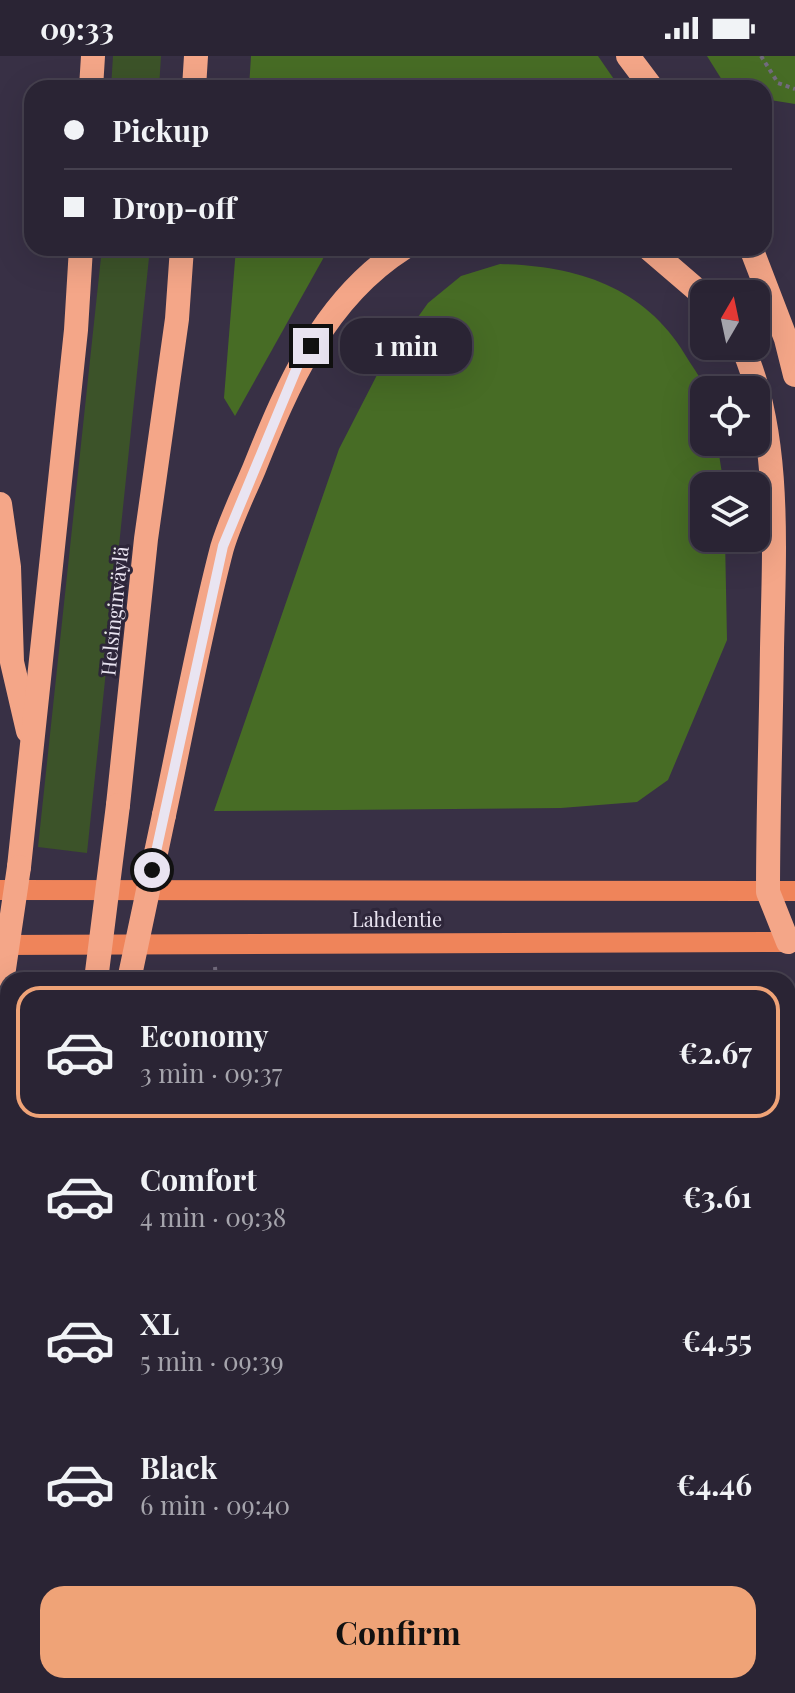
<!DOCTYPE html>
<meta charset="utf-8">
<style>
:root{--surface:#2a2434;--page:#363040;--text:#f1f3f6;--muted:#a5a4ac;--line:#46414f;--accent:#efa377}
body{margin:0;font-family:"Playfair Display",serif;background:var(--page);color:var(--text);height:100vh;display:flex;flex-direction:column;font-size:30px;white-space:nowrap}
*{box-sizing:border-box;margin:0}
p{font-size:26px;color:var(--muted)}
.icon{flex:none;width:44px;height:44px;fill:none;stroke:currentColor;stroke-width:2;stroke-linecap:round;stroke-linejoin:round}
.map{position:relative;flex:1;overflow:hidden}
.panel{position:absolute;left:0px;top:916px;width:796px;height:722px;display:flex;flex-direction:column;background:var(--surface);border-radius:24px 24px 0 0;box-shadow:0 8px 32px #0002,0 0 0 2px var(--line)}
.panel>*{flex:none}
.hud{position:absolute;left:24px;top:24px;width:748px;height:176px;border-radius:24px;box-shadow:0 8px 32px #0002,0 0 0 2px var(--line);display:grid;align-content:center;height:176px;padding:0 40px;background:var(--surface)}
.needle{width:52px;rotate:9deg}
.controls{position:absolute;left:690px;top:224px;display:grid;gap:16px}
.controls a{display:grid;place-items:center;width:80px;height:80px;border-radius:16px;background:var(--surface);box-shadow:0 8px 32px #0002,0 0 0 2px var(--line);font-size:40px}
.end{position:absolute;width:36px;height:36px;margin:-18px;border:10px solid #e9e4f1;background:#111;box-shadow:0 0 0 4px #111}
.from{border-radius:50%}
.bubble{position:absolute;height:56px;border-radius:24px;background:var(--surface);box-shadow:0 8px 32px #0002,0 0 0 2px var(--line);font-size:26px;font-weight:700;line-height:56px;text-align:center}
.hud b{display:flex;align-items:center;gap:28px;height:76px;font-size:30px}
.hud b+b{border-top:2px solid var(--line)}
.hud i{width:20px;height:20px;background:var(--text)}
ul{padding:14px 0 0;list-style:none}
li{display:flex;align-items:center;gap:24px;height:132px;margin:0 16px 12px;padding:0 24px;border:4px solid transparent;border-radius:24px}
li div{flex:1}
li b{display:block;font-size:30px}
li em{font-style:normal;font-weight:700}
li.selected{border-color:var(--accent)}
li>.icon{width:72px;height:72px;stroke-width:1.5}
.button{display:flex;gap:16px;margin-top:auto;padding:16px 40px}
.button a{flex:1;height:92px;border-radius:24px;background:var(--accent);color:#111;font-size:32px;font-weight:700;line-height:92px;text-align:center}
.status{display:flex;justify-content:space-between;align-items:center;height:56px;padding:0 40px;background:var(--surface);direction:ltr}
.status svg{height:22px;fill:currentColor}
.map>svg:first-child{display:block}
.green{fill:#3c5329}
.forest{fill:#476c25}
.building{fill:#61473f;stroke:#7a5f57;stroke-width:2}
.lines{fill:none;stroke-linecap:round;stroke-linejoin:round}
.path{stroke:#726b7d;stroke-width:4;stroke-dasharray:4 4;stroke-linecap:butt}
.major{stroke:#ef845a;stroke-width:20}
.highway{stroke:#f4a688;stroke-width:24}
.highway-bridge{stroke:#f4a688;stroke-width:24}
.route{stroke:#e9e4f1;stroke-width:10}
.labels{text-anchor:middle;stroke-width:6;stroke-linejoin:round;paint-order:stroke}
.street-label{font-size:20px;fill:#e9e4f1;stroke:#2e263a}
</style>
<div class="status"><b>09:33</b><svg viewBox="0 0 49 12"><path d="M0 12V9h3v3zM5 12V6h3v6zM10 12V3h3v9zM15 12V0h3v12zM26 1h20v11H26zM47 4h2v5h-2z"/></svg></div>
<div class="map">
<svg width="795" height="1637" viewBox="0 0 795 1637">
<rect width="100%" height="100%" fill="#383045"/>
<g class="green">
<polygon points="113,0 161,0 159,32 111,32"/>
<polygon points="102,192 150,192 87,797 38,791"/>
<polygon points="8,1048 8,1315 0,1360 0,1095"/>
</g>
<g class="forest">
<polygon points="251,0 598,0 620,32 249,32"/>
<polygon points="707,0 795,0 795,48 764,43 764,32 727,32"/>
<polygon points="236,192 329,192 235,360 224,342"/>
<path d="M500,208C580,210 648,232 689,305C694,313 702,323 704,332C708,344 704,370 704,386H717L724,430H704V482H725L727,584L668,724L637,746L561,752L214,755L339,393L378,317L428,247L461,220Z"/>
<polygon points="788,952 795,952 795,1376 788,1384"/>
<polygon points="64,1630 578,1630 572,1637 63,1637"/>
</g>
<polygon class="building" points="735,1630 774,1630 768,1637 742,1637"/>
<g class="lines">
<g class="path">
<polyline points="761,0 778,27 795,33"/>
<polyline points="215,911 216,924"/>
<polyline points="788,1121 795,1120"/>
<polyline points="74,1637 75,1630"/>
</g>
<g class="major">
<polyline points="0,834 795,835"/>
<polyline points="0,889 795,886"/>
</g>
<g class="highway">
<polyline points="628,0 652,32"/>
<polyline points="91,32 93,0"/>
<polyline points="194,32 196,0"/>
<polyline points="648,192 704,240"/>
<polyline points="751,192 786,283 795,319"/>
<path d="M742,290C782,378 774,496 772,592C771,673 768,755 768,836L788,886"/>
<polyline points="0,448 9,511 12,606 28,675"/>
<polyline points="118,749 146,483 177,263 182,192"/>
<path d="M164,759C183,670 199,580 222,492C230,465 243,439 254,413C288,328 324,243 404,192"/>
<polyline points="19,811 76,274 81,192"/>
<polyline points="0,1509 8,1463"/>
</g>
<g class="highway-bridge">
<polyline points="96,924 118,749"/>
<polyline points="129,924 164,759"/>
<polyline points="0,940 19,811"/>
</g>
</g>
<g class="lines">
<polyline class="route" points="152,814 223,490 298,309 311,290"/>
</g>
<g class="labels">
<g class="street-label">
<text transform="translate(115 555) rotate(-84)" y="7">Helsinginväylä</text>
<text x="397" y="871">Lahdentie</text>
</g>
</g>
</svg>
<div class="controls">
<a><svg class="needle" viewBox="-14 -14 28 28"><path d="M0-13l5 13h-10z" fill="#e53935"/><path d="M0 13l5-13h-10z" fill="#a5a4ac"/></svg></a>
<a><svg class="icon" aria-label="locate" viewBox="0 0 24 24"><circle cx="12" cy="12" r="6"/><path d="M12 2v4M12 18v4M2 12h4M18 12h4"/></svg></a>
<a><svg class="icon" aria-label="layers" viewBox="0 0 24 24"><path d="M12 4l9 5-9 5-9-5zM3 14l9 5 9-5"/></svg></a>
</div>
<i class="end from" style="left:152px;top:814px"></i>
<i class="end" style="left:311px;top:290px"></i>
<div class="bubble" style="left:340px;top:262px;width:132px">1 min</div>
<div class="hud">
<b><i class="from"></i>Pickup</b>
<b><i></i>Drop-off</b>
</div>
<section class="panel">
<ul>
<li class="selected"><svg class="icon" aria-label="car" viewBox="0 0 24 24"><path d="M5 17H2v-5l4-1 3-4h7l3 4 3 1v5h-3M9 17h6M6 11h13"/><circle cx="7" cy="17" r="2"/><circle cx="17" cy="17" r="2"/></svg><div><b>Economy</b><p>3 min · 09:37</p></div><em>€2.67</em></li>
<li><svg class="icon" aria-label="car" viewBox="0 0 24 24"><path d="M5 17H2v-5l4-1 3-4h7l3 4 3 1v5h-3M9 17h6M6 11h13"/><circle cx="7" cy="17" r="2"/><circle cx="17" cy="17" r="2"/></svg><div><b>Comfort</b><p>4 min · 09:38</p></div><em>€3.61</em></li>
<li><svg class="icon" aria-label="car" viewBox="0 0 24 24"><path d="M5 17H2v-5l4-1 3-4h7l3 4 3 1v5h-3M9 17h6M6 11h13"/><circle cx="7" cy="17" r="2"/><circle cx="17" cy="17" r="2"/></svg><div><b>XL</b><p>5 min · 09:39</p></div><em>€4.55</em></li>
<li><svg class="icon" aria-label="car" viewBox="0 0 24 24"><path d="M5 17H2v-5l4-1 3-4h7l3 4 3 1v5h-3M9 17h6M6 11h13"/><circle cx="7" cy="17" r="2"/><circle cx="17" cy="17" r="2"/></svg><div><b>Black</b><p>6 min · 09:40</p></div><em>€4.46</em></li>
</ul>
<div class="button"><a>Confirm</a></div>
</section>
</div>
